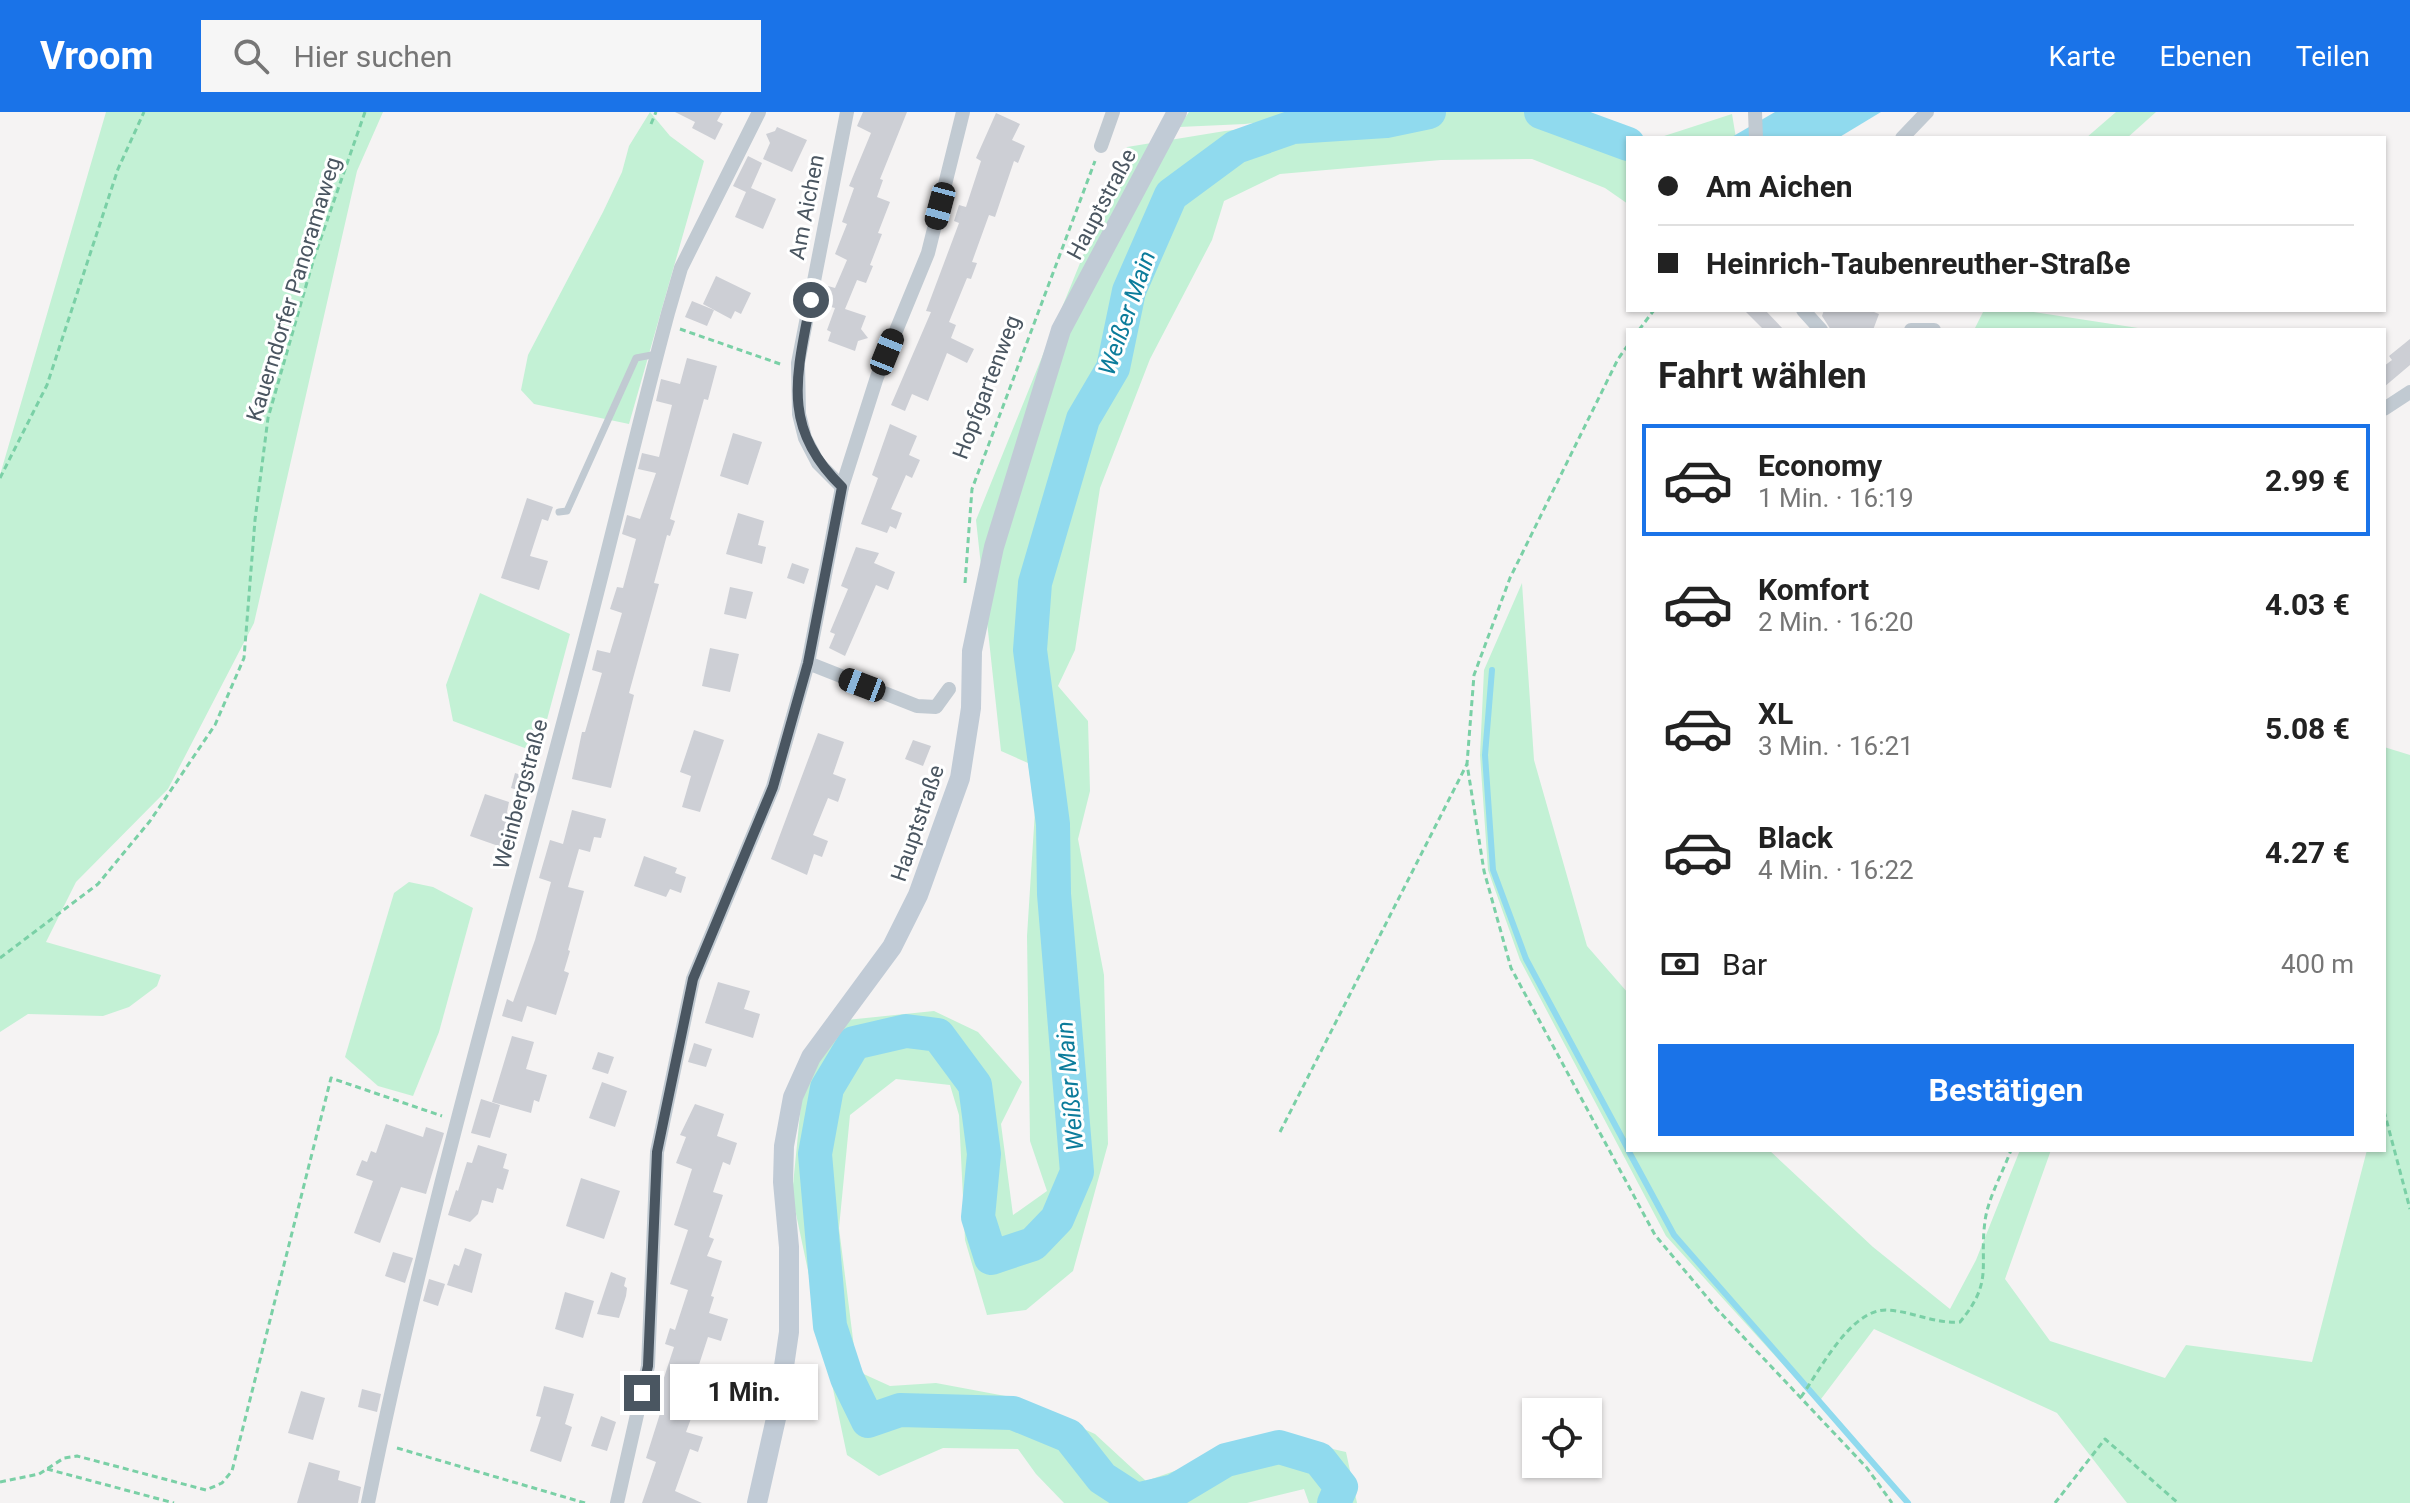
<!DOCTYPE html>
<html lang="de">
<meta charset="utf-8">
<style>
:root{--surface:#fff;--page:#f6f6f6;--text:#222;--muted:#767676;--line:#e0e0e0;--accent:#1a73e8}
body{margin:0;font-family:Roboto,sans-serif;background:var(--page);color:var(--text);height:100vh;display:flex;flex-direction:column;font-size:30px;white-space:nowrap}
*{box-sizing:border-box;margin:0}
p{font-size:26px;color:var(--muted)}
.icon{flex:none;width:44px;height:44px;fill:none;stroke:currentColor;stroke-width:2;stroke-linecap:round;stroke-linejoin:round}
.map{position:relative;flex:1;overflow:hidden}
.sheet{position:absolute;left:1626px;top:216px;width:760px;height:824px;display:flex;flex-direction:column;background:var(--surface);border-radius:0px;box-shadow:0 2px 6px #0004}
.sheet>*{flex:none}
.guide{position:absolute;left:1626px;top:24px;width:760px;height:176px;border-radius:0px;box-shadow:0 2px 6px #0004;display:grid;align-content:center;height:176px;padding:0 32px;background:var(--surface)}
.fabs{position:absolute;left:1522px;top:1286px;display:grid;gap:16px}
.fabs a{display:grid;place-items:center;width:80px;height:80px;border-radius:0px;background:var(--surface);box-shadow:0 2px 6px #0004;font-size:40px}
.end{position:absolute;width:36px;height:36px;margin:-18px;border:10px solid #4a5661;background:#fff;box-shadow:0 0 0 4px #fff}
.from{border-radius:50%}
.bubble{position:absolute;height:56px;border-radius:0px;background:var(--surface);box-shadow:0 2px 6px #0004;font-size:26px;font-weight:700;line-height:56px;text-align:center}
.car{position:absolute;width:24px;height:48px;margin:-24px -12px;border-radius:10px;box-shadow:0 0 6px 2px #0007;background:linear-gradient(#222 24%,#8ab4d8 0 40%,#222 0 76%,#8ab4d8 0 86%,#222 0)}
.guide b{display:flex;align-items:center;gap:28px;height:76px;font-size:30px}
.guide b+b{border-top:2px solid var(--line)}
.guide i{width:20px;height:20px;background:var(--text)}
ul{padding:0;list-style:none}
li{display:flex;align-items:center;gap:24px;height:112px;margin:0 16px 12px;padding:0 16px;border:4px solid transparent;border-radius:0px}
li div{flex:1}
li b{display:block;font-size:30px}
li em{font-style:normal;font-weight:700}
li.current{border-color:var(--accent)}
li>.icon{width:72px;height:72px;stroke-width:1.5}
h2{padding:0 32px;font-size:36px;line-height:96px}
.pay{display:flex;align-items:center;gap:20px;height:88px;padding:0 32px;font-size:30px}
.pay p{margin-inline-start:auto}
.button{display:flex;gap:16px;margin-top:auto;padding:16px 32px}
.button a{flex:1;height:92px;border-radius:0px;background:var(--accent);color:#fff;font-size:32px;font-weight:700;line-height:92px;text-align:center}
header{display:flex;align-items:center;gap:48px;box-sizing:border-box;height:112px;padding:0 40px;background:var(--accent);color:#fff}
header strong{font-size:38px}
nav{display:flex;gap:44px;margin-inline-start:auto;font-size:28px}
.search{width:560px;height:72px;background:var(--page);display:flex;align-items:center;gap:20px;box-sizing:border-box;padding:0 28px;border-radius:0px;color:var(--muted);font-size:30px}
.map>svg:first-child{display:block}
.green{fill:#c3f1d5}
.water{fill:#90daee}
.lines{fill:none;stroke-linecap:round;stroke-linejoin:round}
.stream{stroke:#90daee;stroke-width:6}
.river{stroke:#90daee;stroke-width:34}
.building{fill:#cdcfd5}
.path{stroke:#7ad0a6;stroke-width:3;stroke-dasharray:6 4;stroke-linecap:butt}
.lane{stroke:#c1cad2;stroke-width:7}
.street{stroke:#c1cad2;stroke-width:14}
.secondary{stroke:#c1cbd6;stroke-width:20}
.route{stroke:#4a5661;stroke-width:10}
.labels{text-anchor:middle;stroke-width:6;stroke-linejoin:round;paint-order:stroke}
.street-label{font-size:22px;fill:#4a5661;stroke:#fff}
.water-label{font-size:24px;font-style:italic;fill:#0c7c9b;stroke:#fff}
</style>
<header>
<strong>Vroom</strong>
<div class="search"><svg class="icon" aria-label="search" viewBox="0 0 24 24"><circle cx="10" cy="10" r="6"/><path d="M15 15l6 6"/></svg>Hier suchen</div>
<nav><a>Karte</a><a>Ebenen</a><a>Teilen</a></nav>
</header>
<div class="map">
<svg width="2410" height="1391" viewBox="0 0 2410 1391">
<rect width="100%" height="100%" fill="#f5f3f3"/>
<g class="green">
<polygon points="106,0 383,0 357,59 254,511 168,677 76,770 46,830 161,863 157,874 129,895 103,904 28,902 0,920 0,363"/>
<polygon points="650,0 670,24 704,49 629,312 534,292 521,278 528,243 603,100 622,60 629,34"/>
<polygon points="1189,0 1348,0 1245,12 1179,15"/>
<polygon points="1394,0 1590,0 1645,26 1628,26 1628,92 1605,76 1532,47 1441,48 1280,62 1224,89 1212,128 1150,247 1100,376 1075,538 1058,574 1088,609 1090,679 1078,727 1104,863 1108,1032 1073,1159 1026,1198 987,1203 965,1128 959,1003 950,973 896,967 850,1003 839,1116 857,1259 890,1274 936,1271 1016,1286 1095,1322 1146,1369 1275,1324 1346,1340 1357,1391 1309,1391 1304,1377 1247,1391 1064,1391 1036,1362 1018,1337 943,1336 879,1364 847,1343 792,1083 802,982 827,910 934,899 978,920 1022,970 1001,1012 1013,1103 1047,1079 1030,1029 1027,824 1035,699 1028,651 1001,639 976,408 1127,35 1225,19"/>
<polygon points="2116,0 2156,0 2127,26 2086,26"/>
<polygon points="1732,2 1736,26 1658,26"/>
<polygon points="1984,198 2021,198 2151,218 1974,218"/>
<polygon points="1522,471 1534,648 1587,834 1628,881 1628,1038 1769,1038 1873,1135 1950,1197 1976,1148 2020,1038 2051,1038 2005,1167 2050,1229 2165,1266 2186,1233 2312,1250 2367,1038 2384,1038 2384,635 2410,643 2410,1391 2127,1391 2057,1301 1874,1217 1818,1291 1666,1124 1520,848 1488,758 1480,643 1484,558"/>
<polygon points="480,481 570,522 538,641 453,609 446,573"/>
<polygon points="409,770 433,775 473,796 439,920 413,984 378,974 345,945 394,781"/>
</g>
<polygon class="water" points="1775,0 1881,0 1838,26 1730,26"/>
<g class="lines">
<g class="stream">
<polyline points="1492,558 1485,643 1493,758 1526,847 1628,1037"/>
<polyline points="1628,1038 1674,1123 1908,1391"/>
</g>
<g class="river">
<polyline points="1541,0 1628,32"/>
<polyline points="1334,1391 1341,1375 1319,1347 1279,1335 1226,1348 1174,1379 1136,1388 1102,1366 1069,1324 1013,1301 900,1298 868,1309 847,1266 830,1214 815,1042 827,976 854,931 906,919 938,923 975,973 984,1042 978,1105 991,1146 1033,1132 1057,1107 1077,1060 1054,782 1053,712 1030,538 1035,471 1083,307 1113,256 1129,179 1171,83 1236,35 1293,15 1386,9 1429,0"/>
</g>
</g>
<g class="building">
<polygon points="675,0 722,0 717,9 723,12 715,28 692,16 695,10"/>
<polygon points="863,0 907,0 880,67 883,68 877,85 890,90 878,121 882,122 870,153 873,154 866,171 857,168 845,197 866,204 861,217 868,226 858,229 855,239 828,229 831,220 827,218 835,196 823,193 828,174 835,176 847,148 835,142 847,112 842,110 854,76 849,74 871,21 857,14"/>
<polygon points="996,1 1020,12 1012,28 1025,34 1018,51 1014,49 995,105 989,103 972,150 977,151 971,167 967,166 949,210 956,213 951,226 974,237 967,251 947,241 928,289 912,282 905,299 891,293 931,200 926,199 959,111 954,109 959,93 966,95 981,49 976,46"/>
<polygon points="777,15 807,28 792,60 763,47 770,31 766,22 775,19"/>
<polygon points="748,44 762,51 751,76 776,87 763,117 735,105 746,80 733,74"/>
<polygon points="716,164 751,181 741,202 735,199 731,207 703,192"/>
<polygon points="692,189 714,198 707,214 685,205"/>
<polygon points="1744,198 1765,198 1784,218 1764,218"/>
<polygon points="1824,198 1869,198 1879,202 1873,218 1831,218 1822,204"/>
<polygon points="2410,227 2410,253 2384,275 2384,254 2392,248 2389,244"/>
<polygon points="687,246 717,254 708,288 704,287 670,407 675,409 670,424 667,423 654,471 659,472 629,581 634,583 611,676 572,667 582,620 585,620 602,561 592,558 597,538 610,541 622,501 610,497 617,475 623,476 636,427 622,422 627,403 640,407 656,361 638,357 642,341 659,345 672,293 656,289 661,267 680,272"/>
<polygon points="890,312 917,324 909,343 920,348 912,366 906,363 891,397 902,401 896,417 890,414 887,421 861,412 878,366 872,363"/>
<polygon points="733,321 762,330 748,373 720,364"/>
<polygon points="527,386 553,395 548,409 542,407 530,444 548,449 539,478 501,466"/>
<polygon points="738,401 764,409 758,433 766,435 762,452 726,442"/>
<polygon points="856,435 879,441 874,451 895,460 888,478 876,473 845,544 829,536 835,522 830,520 848,477 841,474"/>
<polygon points="792,451 809,457 804,472 787,466"/>
<polygon points="730,475 753,480 746,507 724,502"/>
<polygon points="710,536 739,542 730,580 702,574"/>
<polygon points="694,618 724,628 700,700 682,695 691,664 680,660"/>
<polygon points="818,621 844,630 833,662 846,667 838,690 828,686 813,723 828,729 822,745 814,742 807,763 771,747"/>
<polygon points="913,628 931,634 923,654 905,647"/>
<polygon points="515,661 534,667 529,682 511,676"/>
<polygon points="485,682 509,690 507,700 514,718 507,737 470,724"/>
<polygon points="572,698 606,707 601,726 594,725 590,740 579,737 568,775 584,779 568,838 570,839 564,859 569,861 556,903 527,894 522,910 502,904 507,887 513,890 535,828 551,770 539,766 550,728 563,732"/>
<polygon points="644,744 677,756 675,761 686,765 681,781 670,777 666,785 634,774"/>
<polygon points="718,870 750,879 744,897 760,902 753,926 705,911"/>
<polygon points="512,924 534,930 526,957 547,963 539,990 534,988 531,1001 492,990"/>
<polygon points="694,931 712,937 706,955 688,950"/>
<polygon points="598,940 614,945 608,962 592,957"/>
<polygon points="602,970 627,979 615,1015 589,1006"/>
<polygon points="481,987 500,993 490,1026 471,1021"/>
<polygon points="695,992 724,1002 717,1024 737,1031 730,1053 723,1050 713,1080 723,1083 709,1125 714,1127 707,1144 722,1149 711,1184 714,1185 709,1201 728,1207 721,1229 708,1225 695,1265 705,1269 686,1320 703,1325 698,1340 690,1337 675,1379 702,1391 642,1391 656,1350 646,1346 664,1289 657,1287 674,1235 665,1232 670,1216 675,1218 688,1178 670,1172 688,1118 674,1113 692,1057 676,1051 686,1025 680,1023"/>
<polygon points="386,1012 423,1025 426,1015 444,1021 426,1082 401,1075 380,1131 354,1121 373,1069 356,1063 362,1048 367,1050 371,1039 376,1041"/>
<polygon points="478,1033 507,1042 503,1056 509,1058 503,1078 497,1076 493,1091 482,1088 478,1102 470,1110 448,1103 456,1078 458,1079 467,1050 472,1051"/>
<polygon points="581,1066 620,1079 604,1127 566,1114"/>
<polygon points="465,1136 482,1142 472,1181 447,1173 454,1152 459,1154"/>
<polygon points="393,1140 413,1146 405,1171 385,1164"/>
<polygon points="611,1160 626,1166 624,1174 627,1176 626,1184 619,1206 597,1202"/>
<polygon points="429,1167 445,1172 438,1194 423,1189"/>
<polygon points="565,1180 594,1189 583,1226 555,1217"/>
<polygon points="544,1274 574,1282 565,1312 572,1315 561,1350 530,1339 541,1305 536,1304"/>
<polygon points="362,1277 381,1282 377,1300 358,1295"/>
<polygon points="301,1279 325,1286 313,1328 288,1321"/>
<polygon points="601,1304 616,1310 607,1339 591,1334"/>
<polygon points="309,1350 340,1359 338,1368 361,1375 358,1391 297,1391"/>
</g>
<g class="lines">
<g class="path">
<polyline points="651,12 656,0"/>
<polyline points="680,217 783,253"/>
<polyline points="1639,218 1654,198"/>
<polyline points="1628,233 1618,247 1510,466 1474,563 1467,652 1484,759 1511,856 1655,1123 1716,1196 1867,1356 1892,1391"/>
<polyline points="0,366 47,273 118,57 144,0"/>
<polyline points="965,471 972,377 1095,49"/>
<polyline points="0,846 98,772 150,709 215,613 244,546 255,408 268,306 314,146 365,0"/>
<polyline points="2384,999 2410,1097"/>
<polyline points="1280,1020 1467,652"/>
<path d="M1801,1285C1820,1258 1850,1198 1886,1198C1912,1199 1934,1212 1960,1210C1994,1169 1979,1155 1985,1109C1988,1086 2003,1060 2011,1038"/>
<polyline points="397,1336 585,1391"/>
<polyline points="47,1357 174,1391"/>
<polyline points="0,1370 39,1362 64,1346 77,1344 206,1378 222,1371 232,1359 331,966 442,1004"/>
<polyline points="2055,1391 2105,1327 2178,1391"/>
</g>
<polyline class="lane" points="559,400 567,399 636,246 657,242"/>
<g class="street">
<polyline points="1755,0 1756,26"/>
<polyline points="1902,26 1927,0"/>
<polyline points="1101,34 1113,0"/>
<polyline points="1803,198 1821,218"/>
<polyline points="1911,218 1934,218"/>
<polyline points="2384,297 2410,280"/>
<polyline points="842,375 818,351 805,326 799,302 798,251 847,0"/>
<polyline points="808,551 917,594 936,595 949,577"/>
<path d="M368,1391C427,1098 511,813 586,524C614,417 639,309 668,201L681,156L759,0"/>
<polyline points="617,1391 648,1254 657,1040 693,867 773,675 808,551 842,375 877,265 928,141 963,0"/>
</g>
<polyline class="secondary" points="757,1391 777,1302 789,1220 789,1135 783,1070 784,1034 793,985 811,945 892,835 918,783 960,666 971,596 972,539 994,435 1061,218 1177,0"/>
</g>
<g class="lines">
<path class="route" d="M642,1281L648,1254L657,1040L693,867L773,675L808,551L842,375C781,316 796,265 811,188"/>
</g>
<g class="labels">
<g class="street-label">
<text transform="translate(1101 92) rotate(-62)" y="8">Hauptstraße</text>
<text transform="translate(806 95) rotate(-79)" y="8">Am Aichen</text>
<text transform="translate(293 177) rotate(-73)" y="8">Kauerndorfer Panoramaweg</text>
<text transform="translate(986 275) rotate(-69)" y="8">Hopfgartenweg</text>
<text transform="translate(520 682) rotate(-75)" y="8">Weinbergstraße</text>
<text transform="translate(917 711) rotate(-71)" y="8">Hauptstraße</text>
</g>
<g class="water-label">
<text transform="translate(1127 201) rotate(-71)" y="8">Weißer Main</text>
<text transform="translate(1070 974) rotate(-95)" y="8">Weißer Main</text>
</g>
</g>
</svg>
<div class="fabs">
<a><svg class="icon" aria-label="locate" viewBox="0 0 24 24"><circle cx="12" cy="12" r="6"/><path d="M12 2v4M12 18v4M2 12h4M18 12h4"/></svg></a>
</div>
<i class="end from" style="left:811px;top:188px"></i>
<i class="end" style="left:642px;top:1281px"></i>
<div class="bubble" style="left:670px;top:1252px;width:148px">1 Min.</div>
<i class="car" style="left:940px;top:94px;rotate:195deg"></i>
<i class="car" style="left:887px;top:240px;rotate:22deg"></i>
<i class="car" style="left:862px;top:573px;rotate:291deg"></i>
<div class="guide">
<b><i class="from"></i>Am Aichen</b>
<b><i></i>Heinrich-Taubenreuther-Straße</b>
</div>
<section class="sheet">
<h2>Fahrt wählen</h2>
<ul>
<li class="current"><svg class="icon" aria-label="car" viewBox="0 0 24 24"><path d="M5 17H2v-5l4-1 3-4h7l3 4 3 1v5h-3M9 17h6M6 11h13"/><circle cx="7" cy="17" r="2"/><circle cx="17" cy="17" r="2"/></svg><div><b>Economy</b><p>1 Min. · 16:19</p></div><em>2.99 €</em></li>
<li><svg class="icon" aria-label="car" viewBox="0 0 24 24"><path d="M5 17H2v-5l4-1 3-4h7l3 4 3 1v5h-3M9 17h6M6 11h13"/><circle cx="7" cy="17" r="2"/><circle cx="17" cy="17" r="2"/></svg><div><b>Komfort</b><p>2 Min. · 16:20</p></div><em>4.03 €</em></li>
<li><svg class="icon" aria-label="car" viewBox="0 0 24 24"><path d="M5 17H2v-5l4-1 3-4h7l3 4 3 1v5h-3M9 17h6M6 11h13"/><circle cx="7" cy="17" r="2"/><circle cx="17" cy="17" r="2"/></svg><div><b>XL</b><p>3 Min. · 16:21</p></div><em>5.08 €</em></li>
<li><svg class="icon" aria-label="car" viewBox="0 0 24 24"><path d="M5 17H2v-5l4-1 3-4h7l3 4 3 1v5h-3M9 17h6M6 11h13"/><circle cx="7" cy="17" r="2"/><circle cx="17" cy="17" r="2"/></svg><div><b>Black</b><p>4 Min. · 16:22</p></div><em>4.27 €</em></li>
</ul>
<div class="pay"><svg class="icon" aria-label="cash" viewBox="0 0 24 24"><path d="M3 7h18v10H3z"/><circle cx="12" cy="12" r="2"/></svg>Bar<p>400 m</p></div>
<div class="button"><a>Bestätigen</a></div>
</section>
</div>
